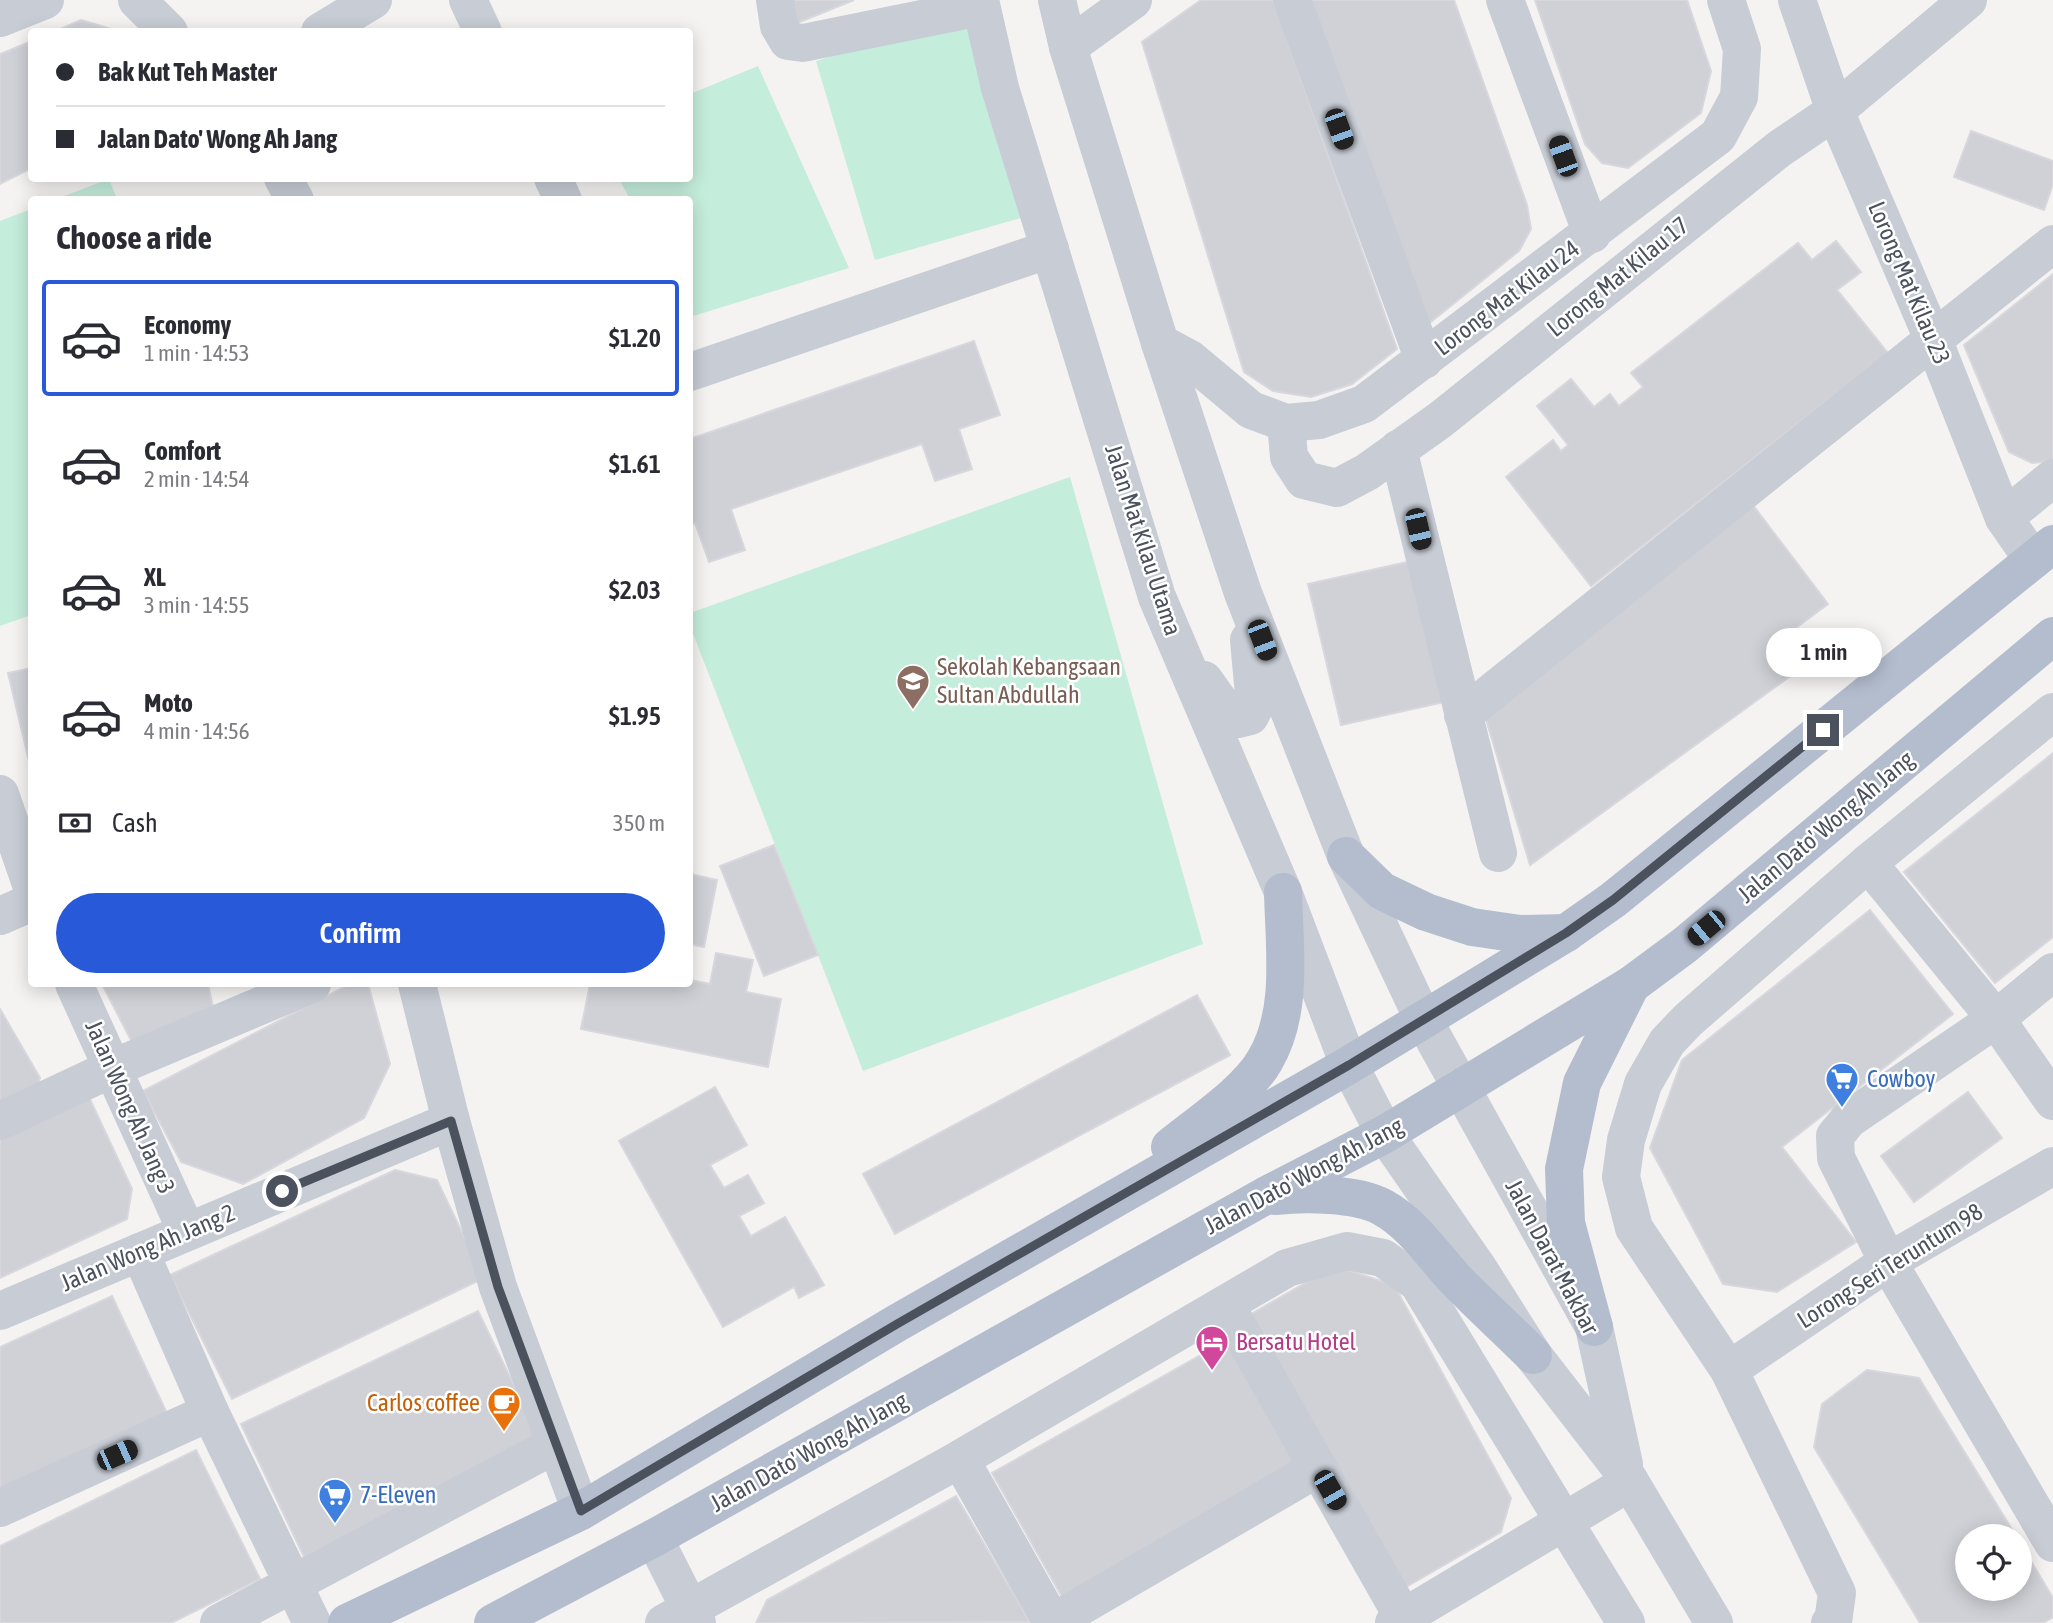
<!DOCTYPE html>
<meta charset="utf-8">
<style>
:root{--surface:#fff;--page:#f7f7f7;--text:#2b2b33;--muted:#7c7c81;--line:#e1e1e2;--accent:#2859d9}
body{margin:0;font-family:"Asap Condensed",sans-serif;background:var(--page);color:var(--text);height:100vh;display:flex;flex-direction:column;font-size:26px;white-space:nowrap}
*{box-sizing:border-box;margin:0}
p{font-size:23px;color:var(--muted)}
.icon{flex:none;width:38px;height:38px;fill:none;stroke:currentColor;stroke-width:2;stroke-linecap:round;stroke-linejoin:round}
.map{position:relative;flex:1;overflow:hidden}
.drawer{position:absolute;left:28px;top:196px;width:665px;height:791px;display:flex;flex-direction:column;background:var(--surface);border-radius:7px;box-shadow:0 4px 18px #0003}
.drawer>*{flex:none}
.banner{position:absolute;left:28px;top:28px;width:665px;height:154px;border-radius:7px;box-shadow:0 4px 18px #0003;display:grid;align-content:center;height:154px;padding:0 28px;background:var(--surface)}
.fabs{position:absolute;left:1955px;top:1524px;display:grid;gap:14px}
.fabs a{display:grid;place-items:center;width:77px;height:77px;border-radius:50%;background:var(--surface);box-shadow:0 4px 18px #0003;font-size:35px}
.end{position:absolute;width:32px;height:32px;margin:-16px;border:9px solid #4b525e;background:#fff;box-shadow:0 0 0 4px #fff}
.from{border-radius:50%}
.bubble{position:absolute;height:49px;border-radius:24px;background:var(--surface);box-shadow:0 4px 18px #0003;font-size:23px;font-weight:600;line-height:49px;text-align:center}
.car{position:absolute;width:21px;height:42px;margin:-21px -10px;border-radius:9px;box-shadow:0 0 5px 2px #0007;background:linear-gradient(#222 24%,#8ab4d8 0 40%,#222 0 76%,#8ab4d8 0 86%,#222 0)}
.banner b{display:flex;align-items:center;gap:24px;height:66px;font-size:26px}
.banner b+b{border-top:2px solid var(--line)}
.banner i{width:18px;height:18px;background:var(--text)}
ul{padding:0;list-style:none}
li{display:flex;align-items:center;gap:21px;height:116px;margin:0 14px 10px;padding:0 14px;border:4px solid transparent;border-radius:7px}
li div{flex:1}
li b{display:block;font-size:26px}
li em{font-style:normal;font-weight:600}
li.selected{border-color:var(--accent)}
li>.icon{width:63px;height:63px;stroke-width:1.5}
h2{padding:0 28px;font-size:32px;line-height:84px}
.pay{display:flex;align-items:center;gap:18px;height:77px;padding:0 28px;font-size:26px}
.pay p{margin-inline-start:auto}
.cta{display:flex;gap:14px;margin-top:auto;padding:14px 28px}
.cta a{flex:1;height:80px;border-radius:42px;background:var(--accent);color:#fff;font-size:28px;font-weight:600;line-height:80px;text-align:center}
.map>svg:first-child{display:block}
.green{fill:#c5eddb}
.building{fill:#d0d1d6;stroke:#d7d7dd;stroke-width:2}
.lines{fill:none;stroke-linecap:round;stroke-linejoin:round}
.minor{stroke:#c7ccd5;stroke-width:38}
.major{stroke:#b4bdce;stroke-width:38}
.route{stroke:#4b525e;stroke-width:9}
.labels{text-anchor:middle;stroke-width:5;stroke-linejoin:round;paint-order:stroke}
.street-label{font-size:24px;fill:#4b525e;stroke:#fff}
.education-label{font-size:24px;fill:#785e54;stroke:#fff;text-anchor:start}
.shop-label{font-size:24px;fill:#366cbe;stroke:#fff;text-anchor:start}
.hotel-label{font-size:24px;fill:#b23c85;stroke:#fff;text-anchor:start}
.food-label{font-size:24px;fill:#c56008;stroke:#fff;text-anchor:end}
</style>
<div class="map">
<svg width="2053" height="1623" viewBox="0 0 2053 1623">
<rect width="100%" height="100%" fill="#f4f3f2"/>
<g class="green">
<polygon points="965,17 1021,218 875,260 816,61"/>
<polygon points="758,66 849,268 690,317 690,200 630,199 619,179 690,178 690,94"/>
<polygon points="109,179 117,199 56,199"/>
<polygon points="31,209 31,615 0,626 0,221"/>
<polygon points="1070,477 1203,944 863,1071 690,626 690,613"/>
</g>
<g class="building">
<polygon points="793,0 854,0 797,23"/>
<polygon points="1201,0 1273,0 1397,349 1352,384 1311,397 1273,391 1244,372 1142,42"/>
<polygon points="1310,0 1454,0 1527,205 1531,229 1519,251 1427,325"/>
<polygon points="1535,0 1687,0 1711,71 1701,113 1628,168 1602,163 1585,144"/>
<polygon points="81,20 121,32 54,32"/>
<polygon points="32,41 32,168 0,184 0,54"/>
<polygon points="1971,131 2053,161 2053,184 2044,210 1954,177"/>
<polygon points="1836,241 1861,272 1837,290 1888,353 1591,586 1506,477 1553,440 1561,451 1568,445 1537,406 1571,379 1594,407 1610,394 1619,406 1643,387 1631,373 1798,243 1812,260"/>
<polygon points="2053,274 2053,461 2032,463 2009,452 1964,345"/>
<polygon points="974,341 1000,415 959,429 972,469 935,481 922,444 731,509 745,550 709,562 695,523 690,525 690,439"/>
<polygon points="1749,500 1828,604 1785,636 1807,664 1530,865 1481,703"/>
<polygon points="1421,559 1453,700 1341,725 1308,584"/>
<polygon points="32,668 32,774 8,673"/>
<polygon points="2053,753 2053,937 1995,983 1904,872"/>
<polygon points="774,845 818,955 764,976 720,866"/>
<polygon points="690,874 717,880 704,947 690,944"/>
<polygon points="1870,910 1953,1014 1782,1147 1856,1242 1777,1292 1723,1284 1650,1148 1682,1060"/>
<polygon points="716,953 753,960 746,992 781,999 768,1067 581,1029 590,984 690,984 690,980 710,984"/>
<polygon points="102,984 208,984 213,1007 135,1048"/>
<polygon points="350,984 368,984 390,1064 364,1118 243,1184 181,1162 143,1091"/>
<polygon points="1197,995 1230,1055 895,1234 863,1174"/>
<polygon points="0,1009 40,1078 34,1100 0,1115"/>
<polygon points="715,1087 747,1145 710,1165 724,1188 748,1175 764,1203 739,1216 751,1236 785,1217 824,1285 799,1298 794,1287 723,1327 619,1141"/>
<polygon points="1968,1092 2002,1138 1914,1202 1881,1156"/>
<polygon points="87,1093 132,1189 127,1219 0,1278 0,1134"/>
<polygon points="395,1170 437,1180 484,1278 232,1399 170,1275"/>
<polygon points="1335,1266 1394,1285 1511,1498 1501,1532 1401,1590 1244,1318"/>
<polygon points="112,1296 172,1424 0,1504 0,1347"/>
<polygon points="478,1311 541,1441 304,1557 241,1424"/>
<polygon points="1229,1339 1301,1464 1062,1597 992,1473"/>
<polygon points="1867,1370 1919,1378 2016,1536 1967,1536 1967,1589 2020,1589 2020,1543 2053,1598 2053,1617 2043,1623 1920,1623 1814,1447 1822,1404"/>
<polygon points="196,1450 260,1579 171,1623 0,1623 0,1546"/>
<polygon points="956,1496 1030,1622 756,1623 767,1600"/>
</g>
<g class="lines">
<g class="minor">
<polyline points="137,0 169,32"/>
<polyline points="468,0 483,32"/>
<polyline points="775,0 779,26 788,41 803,43 981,7"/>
<polyline points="980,0 1000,88 1157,597 1283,892 1349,1065 1385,1134 1478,1268 1533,1355 1626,1475 1714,1623"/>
<polyline points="1057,0 1068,47 1160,343 1243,593 1346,856 1424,1021 1594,1327 1624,1464"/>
<polyline points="1292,0 1424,360"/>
<polyline points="1505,0 1592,234"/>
<polyline points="1797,0 1835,111 1933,339 2004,518 2033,560"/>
<polyline points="0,18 45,0"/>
<polyline points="320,32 373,0"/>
<polyline points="1068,47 1133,0"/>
<polyline points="283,178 295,200"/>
<polyline points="553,178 563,200"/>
<polyline points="1160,343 1190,359 1251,410 1286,423 1319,420 1364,404 1718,136 1739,97 1742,49 1726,0"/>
<polyline points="690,372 1050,249"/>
<polyline points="1286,423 1289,457 1304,480 1337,488 1367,472 1440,420 1779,149 1835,111 1968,0"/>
<polyline points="1398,449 1498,853"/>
<polyline points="2004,518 2053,478"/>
<polyline points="1204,680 1228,714 1238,719 1250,716 1255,706 1249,640"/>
<polyline points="1463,715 2053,244"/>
<polyline points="0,794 32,887"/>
<polyline points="1868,863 1996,1019 2053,1101"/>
<polyline points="0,916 32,902"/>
<polyline points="2053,972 1996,1019 1849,1119 1835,1136 1836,1158 1888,1262 2053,1543"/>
<polyline points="74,984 186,1230"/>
<polyline points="417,984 451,1121 498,1287 581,1511"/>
<polyline points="0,1121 113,1068 312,984"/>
<polyline points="140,1252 210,1412 312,1623"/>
<polyline points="1226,1306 1403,1617"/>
<polyline points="0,1311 451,1121"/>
<polyline points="1729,1370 1888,1262 2053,1166"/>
<polyline points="960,1459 1052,1622"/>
<polyline points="0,1508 210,1412"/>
<polyline points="654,1538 697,1623"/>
<polyline points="219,1623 555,1445"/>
<polyline points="664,1623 960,1459 1287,1268 1347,1251 1383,1258 1418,1283 1626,1623"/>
<polyline points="1052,1623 1318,1468"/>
<polyline points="1394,1623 1630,1482"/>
<polyline points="1830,1623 1833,1622 1837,1593 1729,1370 1634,1228 1621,1177 1626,1140 1643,1084 1667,1042 1688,1020 1868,863 2053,712"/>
</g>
<g class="major">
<polyline points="1346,856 1382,891 1426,912 1472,927 1520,934 1566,933"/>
<path d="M1170,1147C1198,1124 1248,1091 1265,1060C1294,1011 1284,947 1283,892"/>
<path d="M1275,1196C1304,1193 1356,1193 1382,1207C1413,1224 1432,1254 1455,1279C1480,1305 1507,1329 1533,1355"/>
<polyline points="1594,1327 1566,1223 1564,1169 1582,1083 1631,985"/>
<polyline points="347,1623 581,1511 897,1323 1349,1065 1566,933 1613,900 2053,544"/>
<polyline points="493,1623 654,1538 1265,1196 1385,1134 1631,985 1685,945 2053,636"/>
</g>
</g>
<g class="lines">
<polyline class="route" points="282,1191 451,1121 498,1287 581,1511 897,1324 1349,1065 1566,933 1613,900 1823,730"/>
</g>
<defs>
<symbol id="school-pin" viewBox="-11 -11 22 30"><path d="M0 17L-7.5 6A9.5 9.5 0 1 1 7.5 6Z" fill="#8d6e63" stroke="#fff"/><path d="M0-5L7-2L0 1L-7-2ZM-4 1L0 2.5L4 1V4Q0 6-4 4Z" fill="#fff"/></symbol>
<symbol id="supermarket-pin" viewBox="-11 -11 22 30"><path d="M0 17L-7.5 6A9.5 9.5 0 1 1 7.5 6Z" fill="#3f7fe0" stroke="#fff"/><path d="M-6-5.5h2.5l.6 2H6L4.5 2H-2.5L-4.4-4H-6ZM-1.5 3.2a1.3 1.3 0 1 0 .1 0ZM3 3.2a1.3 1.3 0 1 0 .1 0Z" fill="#fff"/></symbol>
<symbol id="hotel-pin" viewBox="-11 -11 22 30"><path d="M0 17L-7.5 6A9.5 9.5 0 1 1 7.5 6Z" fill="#d1479c" stroke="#fff"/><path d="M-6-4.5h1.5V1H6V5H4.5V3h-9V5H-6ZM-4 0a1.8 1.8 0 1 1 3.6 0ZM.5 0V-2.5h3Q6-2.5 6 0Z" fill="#fff"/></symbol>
<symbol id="cafe-pin" viewBox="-11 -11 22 30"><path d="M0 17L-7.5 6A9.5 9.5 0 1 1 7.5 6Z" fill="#e8710a" stroke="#fff"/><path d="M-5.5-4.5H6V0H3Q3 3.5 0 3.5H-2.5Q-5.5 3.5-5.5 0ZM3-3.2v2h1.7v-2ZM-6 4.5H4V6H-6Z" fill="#fff"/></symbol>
</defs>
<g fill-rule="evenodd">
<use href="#school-pin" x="894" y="662" width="38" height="52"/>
<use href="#supermarket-pin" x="1823" y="1060" width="38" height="52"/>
<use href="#hotel-pin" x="1193" y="1323" width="38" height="52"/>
<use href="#cafe-pin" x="485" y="1384" width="38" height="52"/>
<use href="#supermarket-pin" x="316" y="1476" width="38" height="52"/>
</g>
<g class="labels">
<g class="street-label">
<text transform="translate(1618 277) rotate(-39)" y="8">Lorong Mat Kilau 17</text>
<text transform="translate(1909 283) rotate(67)" y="8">Lorong Mat Kilau 23</text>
<text transform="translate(1507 298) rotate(-37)" y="8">Lorong Mat Kilau 24</text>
<text transform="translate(1143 540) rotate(72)" y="8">Jalan Mat Kilau Utama</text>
<text transform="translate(1826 827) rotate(-40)" y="8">Jalan Dato' Wong Ah Jang</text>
<text transform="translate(130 1107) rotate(66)" y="8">Jalan Wong Ah Jang 3</text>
<text transform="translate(1304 1176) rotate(-28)" y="8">Jalan Dato' Wong Ah Jang</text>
<text transform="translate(148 1248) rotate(-23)" y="8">Jalan Wong Ah Jang 2</text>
<text transform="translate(1552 1257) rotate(62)" y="8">Jalan Darat Makbar</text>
<text transform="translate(1890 1266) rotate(-32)" y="8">Lorong Seri Teruntum 98</text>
<text transform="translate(809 1452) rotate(-29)" y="8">Jalan Dato' Wong Ah Jang</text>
</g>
<g class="education-label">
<text x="937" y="675">Sekolah Kebangsaan<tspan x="937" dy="28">Sultan Abdullah</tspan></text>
</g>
<g class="shop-label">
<text x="1867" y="1087">Cowboy</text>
<text x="360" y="1503">7-Eleven</text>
</g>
<g class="hotel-label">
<text x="1236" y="1350">Bersatu Hotel</text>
</g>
<g class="food-label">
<text x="480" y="1411">Carlos coffee</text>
</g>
</g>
</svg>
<div class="fabs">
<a><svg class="icon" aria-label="locate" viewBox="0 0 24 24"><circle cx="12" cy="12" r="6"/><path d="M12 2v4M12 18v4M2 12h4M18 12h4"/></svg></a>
</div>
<i class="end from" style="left:282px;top:1191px"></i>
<i class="end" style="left:1823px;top:730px"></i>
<div class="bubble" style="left:1766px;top:628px;width:116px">1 min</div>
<i class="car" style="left:1339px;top:129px;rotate:160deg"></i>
<i class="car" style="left:1563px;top:156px;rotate:340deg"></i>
<i class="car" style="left:1418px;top:529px;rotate:167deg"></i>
<i class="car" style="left:1262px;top:640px;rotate:159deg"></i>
<i class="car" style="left:1706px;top:928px;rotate:230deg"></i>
<i class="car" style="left:117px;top:1455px;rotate:66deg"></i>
<i class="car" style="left:1330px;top:1490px;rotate:150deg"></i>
<div class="banner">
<b><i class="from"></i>Bak Kut Teh Master</b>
<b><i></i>Jalan Dato' Wong Ah Jang</b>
</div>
<section class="drawer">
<h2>Choose a ride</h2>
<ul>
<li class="selected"><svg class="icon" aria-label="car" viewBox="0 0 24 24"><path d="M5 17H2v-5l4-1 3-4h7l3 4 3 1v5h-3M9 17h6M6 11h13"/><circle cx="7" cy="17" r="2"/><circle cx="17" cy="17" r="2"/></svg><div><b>Economy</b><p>1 min · 14:53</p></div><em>$1.20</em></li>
<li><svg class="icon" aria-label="car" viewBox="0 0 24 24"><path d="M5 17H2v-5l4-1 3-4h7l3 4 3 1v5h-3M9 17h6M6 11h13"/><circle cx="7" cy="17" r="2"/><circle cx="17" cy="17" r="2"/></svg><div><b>Comfort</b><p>2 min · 14:54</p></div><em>$1.61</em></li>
<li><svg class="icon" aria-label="car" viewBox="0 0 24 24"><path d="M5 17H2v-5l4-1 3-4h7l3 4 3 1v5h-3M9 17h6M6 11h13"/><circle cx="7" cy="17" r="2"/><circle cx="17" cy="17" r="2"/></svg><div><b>XL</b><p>3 min · 14:55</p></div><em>$2.03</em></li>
<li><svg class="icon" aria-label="car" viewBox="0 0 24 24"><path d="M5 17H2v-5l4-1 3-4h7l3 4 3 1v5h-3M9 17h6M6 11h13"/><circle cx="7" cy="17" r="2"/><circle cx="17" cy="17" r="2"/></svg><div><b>Moto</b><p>4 min · 14:56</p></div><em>$1.95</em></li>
</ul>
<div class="pay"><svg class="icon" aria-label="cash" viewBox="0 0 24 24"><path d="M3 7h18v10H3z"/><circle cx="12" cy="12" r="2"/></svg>Cash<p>350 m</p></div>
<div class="cta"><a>Confirm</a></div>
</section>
</div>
